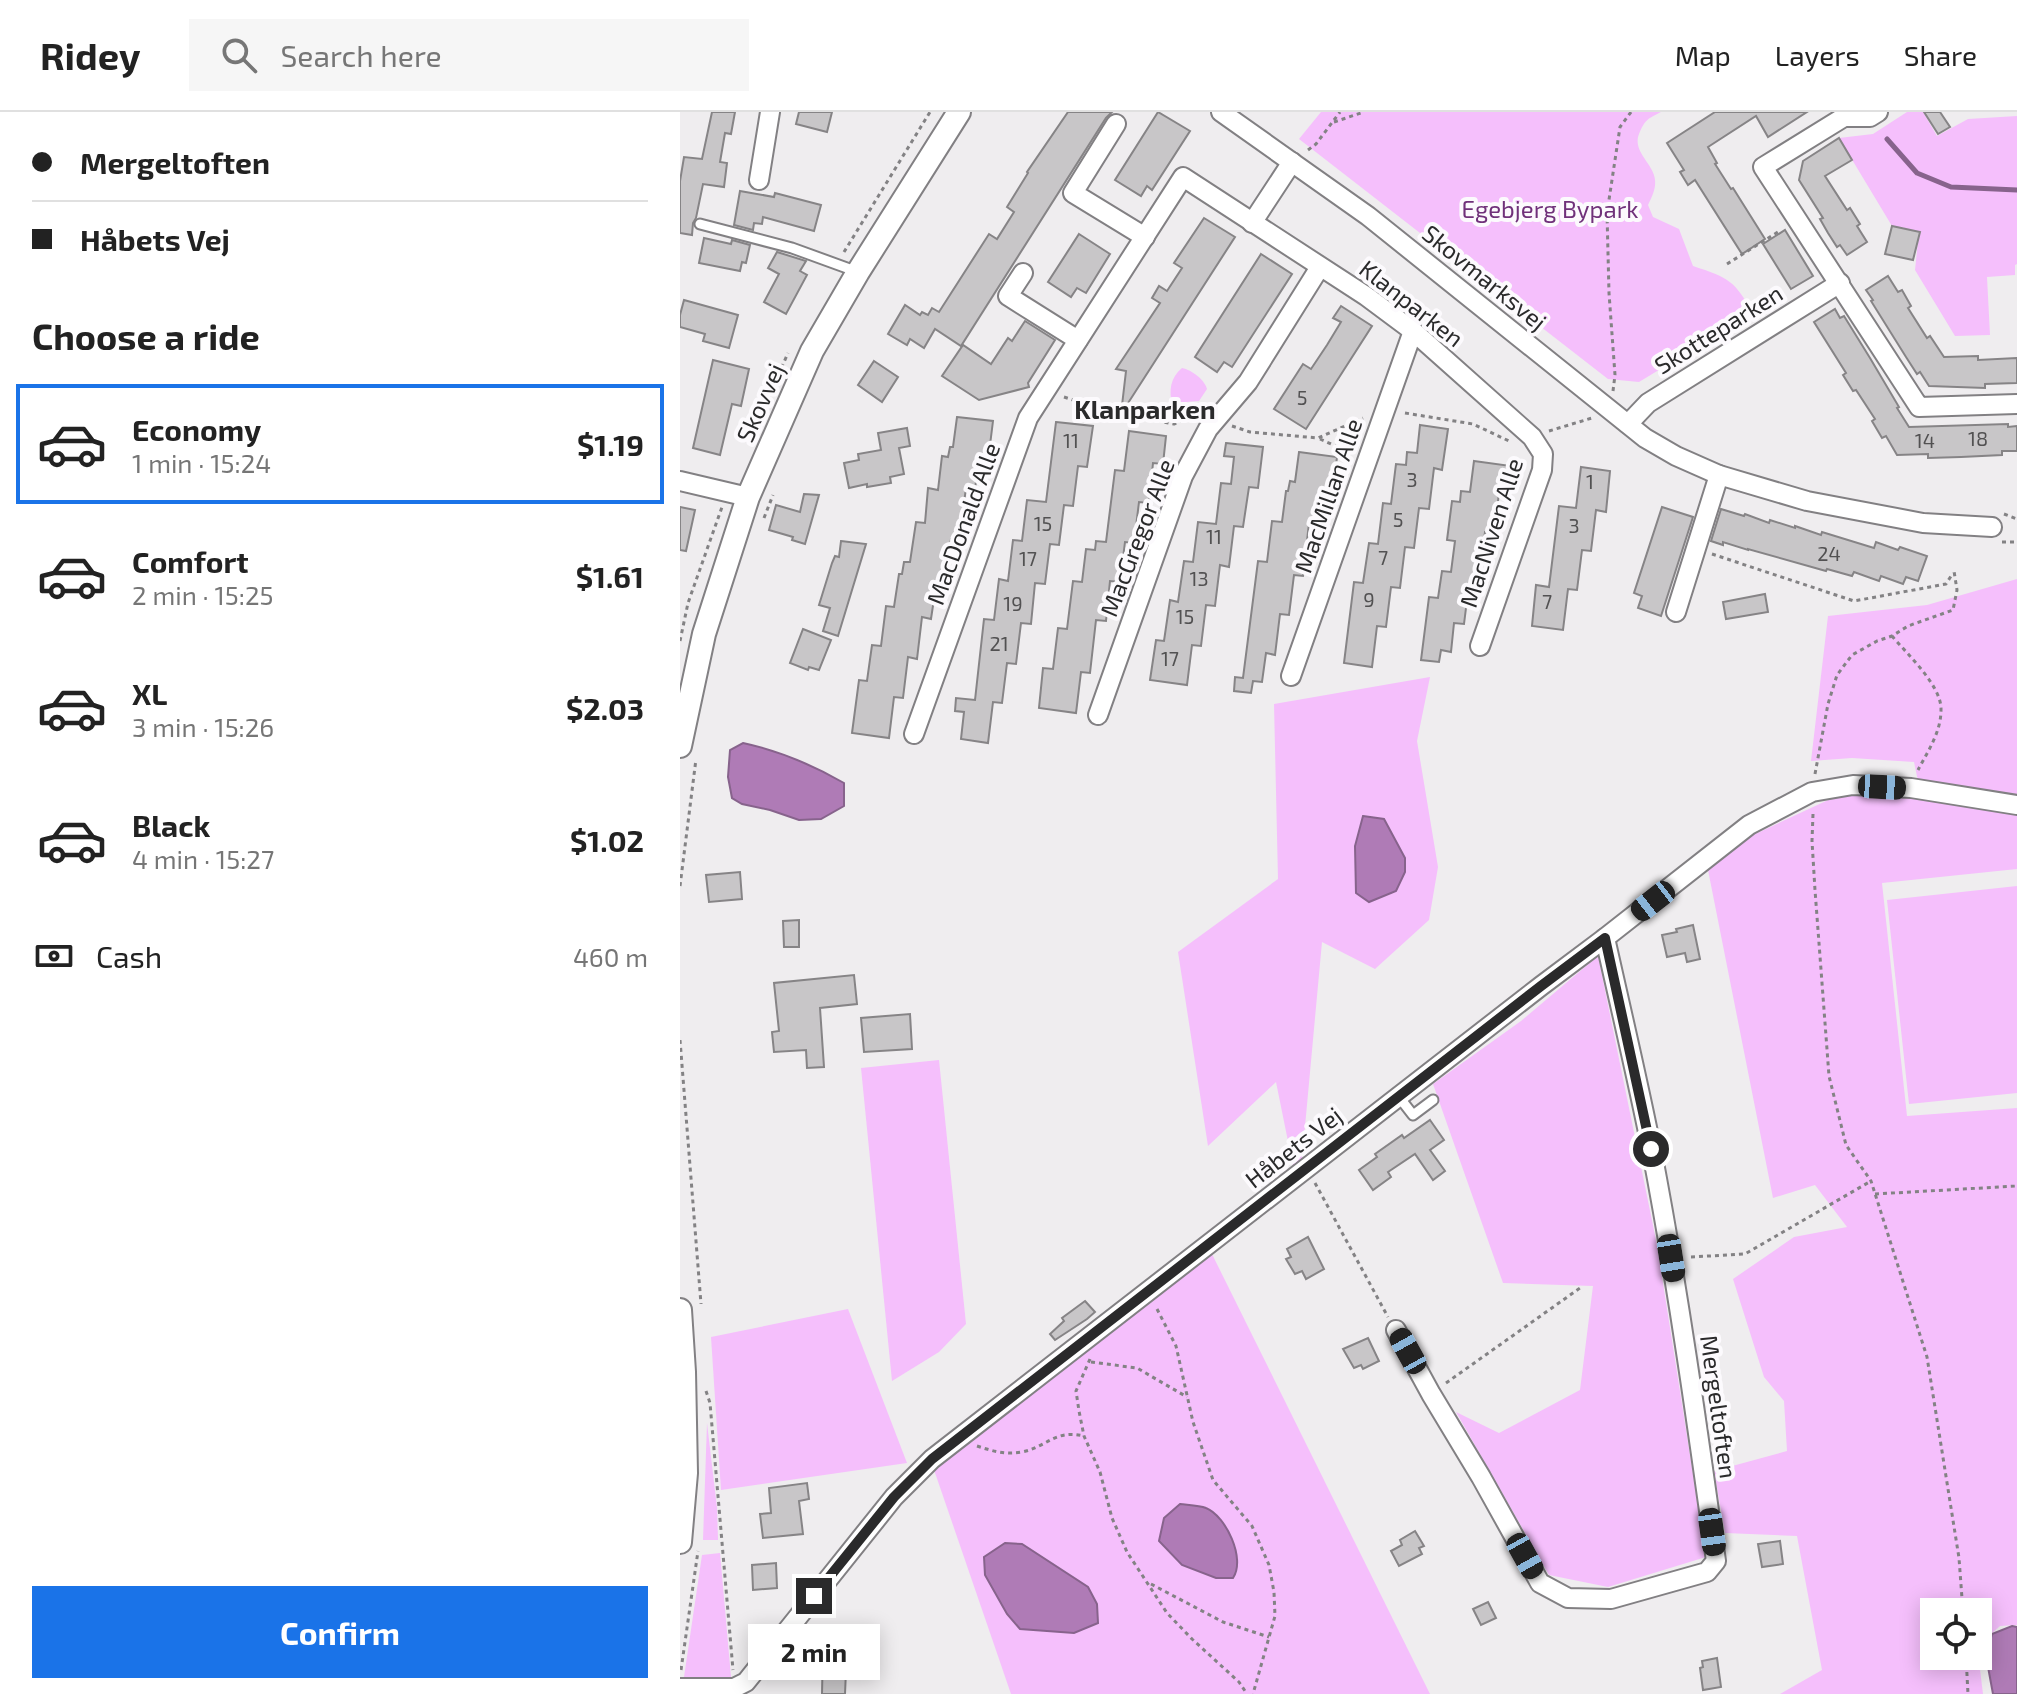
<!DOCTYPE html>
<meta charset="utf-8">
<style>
:root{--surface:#fff;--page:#f6f6f6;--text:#222;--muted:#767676;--line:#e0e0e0;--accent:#1a73e8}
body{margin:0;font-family:"Exo 2",sans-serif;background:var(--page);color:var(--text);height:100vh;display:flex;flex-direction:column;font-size:30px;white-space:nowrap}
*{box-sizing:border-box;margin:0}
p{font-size:26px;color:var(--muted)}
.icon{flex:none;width:44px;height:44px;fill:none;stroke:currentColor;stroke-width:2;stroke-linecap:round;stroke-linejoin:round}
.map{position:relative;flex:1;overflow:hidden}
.sheet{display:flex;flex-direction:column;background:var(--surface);width:680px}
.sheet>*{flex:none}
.guide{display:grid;align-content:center;height:176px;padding:0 32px;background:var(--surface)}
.buttons{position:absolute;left:1240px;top:1486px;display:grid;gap:16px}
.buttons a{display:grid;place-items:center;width:72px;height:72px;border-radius:0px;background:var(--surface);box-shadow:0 4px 20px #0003;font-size:40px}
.end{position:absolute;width:36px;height:36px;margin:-18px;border:10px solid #2a2a2b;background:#fff;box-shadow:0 0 0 4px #fff}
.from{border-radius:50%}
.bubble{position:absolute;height:56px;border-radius:0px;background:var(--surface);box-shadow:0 4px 20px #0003;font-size:26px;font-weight:700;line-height:56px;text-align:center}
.car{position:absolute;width:24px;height:48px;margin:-24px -12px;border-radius:10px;box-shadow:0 0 6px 2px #0007;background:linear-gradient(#222 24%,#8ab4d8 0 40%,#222 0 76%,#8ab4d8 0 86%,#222 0)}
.guide b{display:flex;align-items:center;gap:28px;height:76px;font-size:30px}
.guide b+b{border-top:2px solid var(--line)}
.guide i{width:20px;height:20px;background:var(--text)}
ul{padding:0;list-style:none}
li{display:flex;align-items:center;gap:24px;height:120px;margin:0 16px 12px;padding:0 16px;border:4px solid transparent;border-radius:0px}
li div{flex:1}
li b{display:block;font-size:30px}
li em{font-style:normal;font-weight:700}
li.current{border-color:var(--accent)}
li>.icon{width:72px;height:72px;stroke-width:1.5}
h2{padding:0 32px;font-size:36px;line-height:96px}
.pay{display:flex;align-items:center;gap:20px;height:88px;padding:0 32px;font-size:30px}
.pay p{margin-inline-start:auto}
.cta{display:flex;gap:16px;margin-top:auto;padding:16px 32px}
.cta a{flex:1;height:92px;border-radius:0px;background:var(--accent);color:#fff;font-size:32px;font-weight:700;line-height:92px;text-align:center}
header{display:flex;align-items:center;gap:48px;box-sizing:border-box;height:112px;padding:0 40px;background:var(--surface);border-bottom:2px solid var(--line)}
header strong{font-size:38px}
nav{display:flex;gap:44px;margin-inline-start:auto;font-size:28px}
.search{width:560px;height:72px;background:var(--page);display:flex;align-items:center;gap:20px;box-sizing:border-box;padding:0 28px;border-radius:0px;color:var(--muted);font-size:30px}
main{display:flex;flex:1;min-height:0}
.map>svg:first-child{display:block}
.green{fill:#f5bffc}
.water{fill:#af7bb6;stroke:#87638c;stroke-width:2}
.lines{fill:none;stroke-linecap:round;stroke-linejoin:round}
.stream{stroke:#87638c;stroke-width:5}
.building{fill:#c8c6c8;stroke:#868486;stroke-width:2}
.service-casing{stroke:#828083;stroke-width:13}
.minor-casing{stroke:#828083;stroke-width:22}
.tertiary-casing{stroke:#828083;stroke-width:26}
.path{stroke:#838284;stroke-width:3;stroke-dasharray:4 4;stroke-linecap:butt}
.service{stroke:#fff;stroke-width:9}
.minor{stroke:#fff;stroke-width:18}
.tertiary{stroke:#fff;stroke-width:22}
.route{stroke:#2a2a2b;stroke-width:10}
.labels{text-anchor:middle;stroke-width:8;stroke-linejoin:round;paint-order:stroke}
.number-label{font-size:20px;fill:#525152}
.park-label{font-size:24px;fill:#70317a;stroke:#fcfafd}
.street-label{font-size:24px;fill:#2a2a2b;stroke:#fcfafd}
.neighbourhood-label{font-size:26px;font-weight:bold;fill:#2a2a2b;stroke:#fcfafd}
</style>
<header>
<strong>Ridey</strong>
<div class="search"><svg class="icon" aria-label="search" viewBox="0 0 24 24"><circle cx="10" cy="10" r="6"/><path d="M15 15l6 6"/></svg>Search here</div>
<nav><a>Map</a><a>Layers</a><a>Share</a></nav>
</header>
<main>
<section class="sheet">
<div class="guide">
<b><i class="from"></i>Mergeltoften</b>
<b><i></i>Håbets Vej</b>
</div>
<h2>Choose a ride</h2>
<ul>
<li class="current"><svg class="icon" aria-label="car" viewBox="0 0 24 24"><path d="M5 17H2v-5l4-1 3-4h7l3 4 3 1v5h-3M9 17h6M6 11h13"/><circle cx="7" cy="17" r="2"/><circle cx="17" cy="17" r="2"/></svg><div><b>Economy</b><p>1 min · 15:24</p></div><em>$1.19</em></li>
<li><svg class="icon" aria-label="car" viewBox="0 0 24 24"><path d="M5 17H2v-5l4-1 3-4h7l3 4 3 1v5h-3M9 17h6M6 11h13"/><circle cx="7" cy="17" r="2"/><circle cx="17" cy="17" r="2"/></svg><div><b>Comfort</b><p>2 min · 15:25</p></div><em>$1.61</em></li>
<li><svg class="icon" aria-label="car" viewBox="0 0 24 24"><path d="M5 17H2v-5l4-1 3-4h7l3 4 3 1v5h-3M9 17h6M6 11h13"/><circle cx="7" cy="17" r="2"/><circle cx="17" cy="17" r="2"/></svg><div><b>XL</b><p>3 min · 15:26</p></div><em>$2.03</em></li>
<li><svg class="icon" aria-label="car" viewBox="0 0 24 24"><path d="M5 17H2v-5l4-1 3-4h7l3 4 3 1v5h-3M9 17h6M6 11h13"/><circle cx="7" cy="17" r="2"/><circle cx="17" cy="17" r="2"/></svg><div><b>Black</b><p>4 min · 15:27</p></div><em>$1.02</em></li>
</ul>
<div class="pay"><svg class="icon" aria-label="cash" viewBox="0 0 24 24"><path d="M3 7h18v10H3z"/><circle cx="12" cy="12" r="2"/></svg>Cash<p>460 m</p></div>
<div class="cta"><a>Confirm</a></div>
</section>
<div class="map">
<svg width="1337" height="1582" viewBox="0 0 1337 1582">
<rect width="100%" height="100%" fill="#efedef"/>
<g class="green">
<path d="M641,0H981C967,7 965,8 959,22C952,40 974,52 975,68C976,77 972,85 968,93L973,105L999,117L1013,154C1049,166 1054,168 1073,201L959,270L928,267L619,27Z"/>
<polygon points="1227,0 1243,0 1257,24 1288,7 1337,4 1337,152 1335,153 1335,163 1307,165 1310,223 1275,224 1235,158 1239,120 1212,114 1159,26 1193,22"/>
<path d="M502,256C512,258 525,268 527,277L519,289C509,290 501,288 495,298L498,304L496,309H491L485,299L492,293C489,278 490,266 502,256Z"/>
<polygon points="1337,467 1337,688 1238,669 1234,650 1172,646 1131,649 1148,504 1247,493"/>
<polygon points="750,565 737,629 758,755 749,808 695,857 642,830 622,1047 613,1054 596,970 528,1034 498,840 598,767 594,592"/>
<polygon points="1174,676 1337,697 1337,757 1202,771 1227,1004 1337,996 1337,1513 1320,1514 1298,1534 1298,1500 1254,1500 1254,1544 1298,1544 1298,1541 1303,1582 1100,1582 1142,1558 1117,1424 1045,1421 1034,1359 1107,1339 1104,1289 1084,1265 1053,1167 1114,1125 1167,1115 1135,1073 1093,1086 1028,758 1073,723"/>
<polygon points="1337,774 1337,981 1229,992 1207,788"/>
<polygon points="918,844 977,1133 1026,1445 928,1475 869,1463 776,1300 819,1321 900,1278 913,1174 823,1171 753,972 841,909"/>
<polygon points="259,948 286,1212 259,1240 212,1269 181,956"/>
<polygon points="531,1140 750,1582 331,1582 252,1352"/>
<polygon points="168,1197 227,1351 41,1378 31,1225"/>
<polygon points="27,1311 37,1396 38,1428 23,1428"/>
<polygon points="40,1441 51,1565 4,1565 22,1443"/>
</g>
<g class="water">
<path d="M63,631C100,639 131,652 164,671V694L141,707L119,708L90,698L62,692L52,686L48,665L50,638Z"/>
<polygon points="683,704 704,707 725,746 725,760 716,779 689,790 676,781 675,734"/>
<path d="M500,1392C508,1393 519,1393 526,1396C546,1404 566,1447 553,1466H536L502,1453L479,1429L484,1406Z"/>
<polygon points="325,1431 342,1432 408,1475 417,1492 418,1511 394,1521 340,1517 327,1502 305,1463 304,1445"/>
<polygon points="1332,1514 1337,1515 1337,1582 1313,1582 1306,1544 1312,1522"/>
</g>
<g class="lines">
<polyline class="stream" points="1207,27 1237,61 1271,75 1337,78"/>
</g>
<g class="building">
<polygon points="32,0 55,0 51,22 45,21 40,50 47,51 44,75 23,72 16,106 13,111 12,123 0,121 0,69 4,45 22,47"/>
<polygon points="119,0 152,0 147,20 116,12"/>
<polygon points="388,0 432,0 426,6 281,234 255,217 244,236 230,227 227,233 208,222 225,193 240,203 242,200 248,203 252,196 259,200 309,122 317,127 334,100 327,95 348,61 347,60"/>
<polygon points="478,0 510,19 472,78 467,74 461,84 435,68"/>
<polygon points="1035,0 1127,0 1088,25 1076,4 1028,35 1037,51 1035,52 1051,77 1053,76 1085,127 1062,142 1015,68 1008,73 1000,60 1004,58 987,31"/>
<polygon points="1244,0 1260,0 1270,15 1258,22"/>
<polygon points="1159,26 1172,48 1145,64 1167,98 1170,96 1180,112 1177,114 1187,130 1167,143 1160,133 1157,135 1148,121 1140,107 1143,106 1119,68 1123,49"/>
<polygon points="60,79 94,85 95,81 141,93 134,119 83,105 82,112 74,111 73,118 54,113"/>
<polygon points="524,106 555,125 441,302 446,259 436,257 480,191 472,186 479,174 487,179 502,156 494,151"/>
<polygon points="1212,114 1240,120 1233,148 1205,142"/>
<polygon points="1105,118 1133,164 1111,177 1083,132"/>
<polygon points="399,122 430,142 406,181 397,176 391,185 368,170"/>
<polygon points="24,126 51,132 52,128 70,133 66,151 62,150 60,159 19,151"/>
<polygon points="97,140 126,149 120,159 127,163 106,202 84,190 99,162 88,156"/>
<polygon points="581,142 612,162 552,255 544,250 537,260 515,245"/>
<polygon points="1208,164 1218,180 1222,178 1231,194 1228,196 1247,226 1250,224 1264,245 1298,244 1298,248 1337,246 1337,271 1305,272 1305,276 1249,274 1240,260 1237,262 1226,245 1191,189 1193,188 1186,178"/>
<polygon points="4,188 58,203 49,236 23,229 25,222 0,215 0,203"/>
<polygon points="661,194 692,214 626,317 594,297 623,252 631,257 647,233 661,210 653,206"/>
<polygon points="1155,197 1160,206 1164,204 1190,246 1219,295 1217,296 1229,315 1328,312 1328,315 1337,314 1337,339 1322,339 1322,343 1281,345 1248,346 1248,342 1217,343 1206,324 1202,326 1192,309 1195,307 1176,278 1173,279 1163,263 1166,261 1134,210"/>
<polygon points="345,209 375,228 348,271 349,275 299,288 262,264 283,233 311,252 328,226 332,229"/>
<polygon points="33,248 69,257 61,294 52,292 40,343 13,336"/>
<polygon points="194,249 218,265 202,290 178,273"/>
<polygon points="277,305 313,309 308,349 299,348 295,377 286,376 279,428 271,427 265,468 257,467 251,507 242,505 237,547 228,545 223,586 214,585 209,626 172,621 179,568 187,569 192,533 201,534 206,494 214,495 219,462 222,462 224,450 230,450 236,410 245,411 248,376 258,378 262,344 268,345 270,335 273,335"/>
<polygon points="376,310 413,314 407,355 398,354 393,394 384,393 379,433 370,432 365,472 355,471 351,512 341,511 336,552 327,551 322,591 313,590 308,631 281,627 284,600 275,599 276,586 295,588 304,507 314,508 319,467 328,469 333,428 342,429 347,388 366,390"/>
<polygon points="740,313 768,317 762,358 754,356 749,397 739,396 734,436 725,435 720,476 711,475 706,515 697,514 692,555 664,551 674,470 683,471 689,431 698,432 703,391 711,392 716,352 726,353 727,340 737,341"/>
<polygon points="227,316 230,334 219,336 224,362 210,365 211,371 187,375 187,372 169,376 164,351 179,348 178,342 201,338 198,321"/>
<polygon points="449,319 486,324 483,352 473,351 469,391 459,390 454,431 445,430 440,470 430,469 426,509 416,508 410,561 401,560 396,601 359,596 363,556 373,557 378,516 387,517 393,469 402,470 406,437 415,438 416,429 426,430 435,358 444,359"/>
<polygon points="546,331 583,335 578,376 569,375 563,415 554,414 549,455 540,453 535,494 526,493 521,534 512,533 507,573 470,568 476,528 484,529 490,488 498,490 504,449 513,450 518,410 536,412 541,371 551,372 554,345 544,344"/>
<polygon points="619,340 657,345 652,385 642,384 639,412 629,411 623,464 614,463 609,503 600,502 595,543 586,541 582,570 573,569 571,581 554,579 555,565 563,566 578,449 587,450 592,409 602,410 606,379 608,379 610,369 615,370"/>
<polygon points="794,349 831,354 828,382 819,381 814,421 805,420 798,473 789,472 784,512 774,511 771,540 761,538 759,550 741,548 749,485 758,486 762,459 771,460 775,429 767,428 772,389 780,390 781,379 790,380"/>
<polygon points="901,355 930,359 926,400 916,398 911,439 902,438 897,478 888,477 883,518 852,514 856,473 869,475 879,394 896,396"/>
<polygon points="124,382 139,383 125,432 112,428 113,425 89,418 96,393 120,400"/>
<polygon points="0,395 15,398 6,439 0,438"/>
<polygon points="982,395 1013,405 981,504 958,496 962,484 954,481"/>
<polygon points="1041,397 1064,404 1065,402 1089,411 1090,408 1115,416 1115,414 1141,423 1142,420 1194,436 1196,430 1218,438 1220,435 1247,444 1238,469 1226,465 1223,472 1201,464 1199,469 1174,460 1172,464 1147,457 1146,459 1068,437 1068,438 1043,430 1043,433 1031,429"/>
<polygon points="161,429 186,432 158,524 143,519 150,496 139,493 152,451 155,444 159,445"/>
<polygon points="1085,482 1088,500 1046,507 1043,490"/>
<polygon points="123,517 151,528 139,558 129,555 128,558 110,551"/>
<polygon points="60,760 62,787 29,790 26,763"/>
<polygon points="119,808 119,835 104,835 103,809"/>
<polygon points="1013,813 1020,847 1007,850 1005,841 987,845 982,823 997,820 996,817"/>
<polygon points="174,863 177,892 140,896 144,955 127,956 126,938 94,940 92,920 99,919 94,871"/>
<polygon points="230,902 232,937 184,940 181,906"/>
<polygon points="750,1008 764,1028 750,1038 765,1059 753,1068 735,1042 708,1060 711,1065 693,1078 679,1058 697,1045 695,1042 722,1023 724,1026"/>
<polygon points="628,1125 644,1157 626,1167 622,1159 615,1162 606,1147 611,1145 607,1137"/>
<polygon points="405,1189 415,1200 407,1207 375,1228 370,1222 384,1209 382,1206"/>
<polygon points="688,1226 699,1249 683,1257 681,1253 674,1256 663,1237"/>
<polygon points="127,1371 129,1387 119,1389 123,1422 83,1426 80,1402 91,1401 89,1376"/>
<polygon points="735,1419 744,1434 739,1436 742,1442 719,1454 711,1439 722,1433 720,1428"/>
<polygon points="1100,1429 1103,1452 1082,1455 1078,1432"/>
<polygon points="96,1451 97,1476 73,1478 72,1453"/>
<polygon points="808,1490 816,1506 801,1513 793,1497"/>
<polygon points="143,1534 167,1535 165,1582 142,1582"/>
<polygon points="1037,1546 1041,1575 1023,1578 1020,1556 1023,1555 1022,1549"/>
</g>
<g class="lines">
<defs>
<g id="service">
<polyline points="20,112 112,136 178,160"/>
<polyline points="719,985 733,1003 753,988"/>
</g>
<g id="minor">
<polyline points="541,0 688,104 965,326 996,344 1039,363 1127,389 1243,411 1312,415"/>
<polyline points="1198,0 1190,5 1164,5 1083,55 1239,295 1337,292"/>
<polyline points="436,12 393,81 465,125"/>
<polyline points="79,68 90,0"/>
<polyline points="572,111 612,50"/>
<polyline points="343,161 328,184 398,228"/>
<polyline points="948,312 968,291 1160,171"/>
<polyline points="0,369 68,385"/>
<polyline points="996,500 1039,363"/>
<polyline points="611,564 733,219"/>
<polyline points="418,603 503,364 528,317 568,270 640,155"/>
<polyline points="234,622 348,306 503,65 686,184 733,219 852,325 863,342 862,358 800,534"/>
<path d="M716,1218L751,1282L801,1365L860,1471L888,1486L931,1487L1027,1460L1036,1449C1017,1312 998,1176 972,1040C958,969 941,898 925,826"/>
<polyline points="0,1576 54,1576 66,1570 214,1385 252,1347 861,874 925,826 1069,713 1132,680 1173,673 1231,676 1337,693"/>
</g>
<g id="tertiary">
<polyline points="0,634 24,522 68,385 132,239 178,160 279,0"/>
<polyline points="0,1198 4,1260 6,1361 0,1430"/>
</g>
</defs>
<use href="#service" class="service-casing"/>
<use href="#minor" class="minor-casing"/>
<use href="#tertiary" class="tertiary-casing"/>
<g class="path">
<polyline points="654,10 684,0"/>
<polyline points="628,38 636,32 660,0"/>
<polyline points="164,140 250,0"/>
<polyline points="1047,152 1101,118"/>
<polyline points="933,279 935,263 929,181 927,101 940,15 951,0"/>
<polyline points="384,285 432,301 494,312 515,303"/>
<polyline points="725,301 793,312 829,329"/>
<polyline points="552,314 570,320 638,326 683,306"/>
<polyline points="869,319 912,306"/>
<polyline points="640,327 669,340"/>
<polyline points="69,329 108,241"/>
<polyline points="1324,402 1337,407"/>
<polyline points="84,406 93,383"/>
<polyline points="1322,430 1337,430"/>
<polyline points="1032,442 1174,489 1266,472 1273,461"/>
<path d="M1212,524C1227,542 1262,574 1261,598C1261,620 1248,639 1238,658"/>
<polyline points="0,529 8,491 42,395"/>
<polyline points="1135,662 1148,592 1157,563 1172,543 1197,529 1212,524 1228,514 1273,498 1277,478 1274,459"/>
<polyline points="1133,702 1132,729 1135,778 1149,964 1166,1033 1191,1069 1247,1245 1279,1446 1283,1500"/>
<polyline points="0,774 16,647"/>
<polyline points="0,928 21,1192"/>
<polyline points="635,1071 708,1205"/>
<polyline points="1195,1082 1337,1074"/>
<polyline points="1011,1145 1065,1142 1191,1069"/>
<polyline points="477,1197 496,1234 513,1310 533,1368 572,1414 589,1453 594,1480 595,1504 573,1582"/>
<polyline points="410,1247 396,1279 399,1299 404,1324 420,1360 432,1406 447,1440 487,1501 512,1527 559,1570 567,1582"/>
<polyline points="411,1250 457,1256 507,1285"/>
<polyline points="766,1271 900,1176"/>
<polyline points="26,1279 30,1291 53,1558"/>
<path d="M297,1334C312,1339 326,1343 342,1340C367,1335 375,1317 404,1324"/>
<polyline points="471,1472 543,1510 589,1525"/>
<polyline points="1286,1544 1288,1582"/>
<polyline points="1,1558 18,1439"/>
</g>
<use href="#service" class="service"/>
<use href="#minor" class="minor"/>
<use href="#tertiary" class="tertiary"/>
</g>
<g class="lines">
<polyline class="route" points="134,1484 214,1385 252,1347 861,874 925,826 971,1037"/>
</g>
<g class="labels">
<g class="number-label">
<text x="622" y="293">5</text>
<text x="1298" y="334">18</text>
<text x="391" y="336">11</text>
<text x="1245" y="336">14</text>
<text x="732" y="375">3</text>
<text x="910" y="377">1</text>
<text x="718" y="415">5</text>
<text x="363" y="419">15</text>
<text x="894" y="421">3</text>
<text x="534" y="432">11</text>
<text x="1149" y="449">24</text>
<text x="703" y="453">7</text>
<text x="348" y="454">17</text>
<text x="519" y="474">13</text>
<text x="689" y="495">9</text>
<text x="867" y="497">7</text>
<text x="333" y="499">19</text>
<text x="505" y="512">15</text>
<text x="319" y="539">21</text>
<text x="490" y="554">17</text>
</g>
<g class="park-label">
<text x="870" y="106">Egebjerg Bypark</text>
</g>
<g class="street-label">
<text transform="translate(804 166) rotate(39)" y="8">Skovmarksvej</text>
<text transform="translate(731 192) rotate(38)" y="8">Klanparken</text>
<text transform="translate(1039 218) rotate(-32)" y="8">Skotteparken</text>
<text transform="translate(81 291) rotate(-66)" y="8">Skovvej</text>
<text transform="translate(649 384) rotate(-71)" y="8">MacMillan Alle</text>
<text transform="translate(284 412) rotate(-70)" y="8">MacDonald Alle</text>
<text transform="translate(812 421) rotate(-72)" y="8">MacNiven Alle</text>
<text transform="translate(458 426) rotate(-69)" y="8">MacGregor Alle</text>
<text transform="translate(614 1036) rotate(-38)" y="8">Håbets Vej</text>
<text transform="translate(1038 1295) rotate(82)" y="8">Mergeltoften</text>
</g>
<g class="neighbourhood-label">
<text x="465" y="307">Klanparken</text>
</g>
</g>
</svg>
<div class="buttons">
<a><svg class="icon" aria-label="locate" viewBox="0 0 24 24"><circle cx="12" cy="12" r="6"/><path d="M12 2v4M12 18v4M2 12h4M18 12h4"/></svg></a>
</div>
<i class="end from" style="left:971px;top:1037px"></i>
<i class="end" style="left:134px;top:1484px"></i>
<div class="bubble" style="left:68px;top:1512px;width:132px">2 min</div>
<i class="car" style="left:1202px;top:675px;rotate:93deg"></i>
<i class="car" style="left:973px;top:789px;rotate:232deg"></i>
<i class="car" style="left:991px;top:1146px;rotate:171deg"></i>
<i class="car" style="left:728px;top:1239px;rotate:331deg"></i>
<i class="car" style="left:1032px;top:1420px;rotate:172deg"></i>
<i class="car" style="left:845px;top:1444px;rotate:151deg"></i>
</div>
</main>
